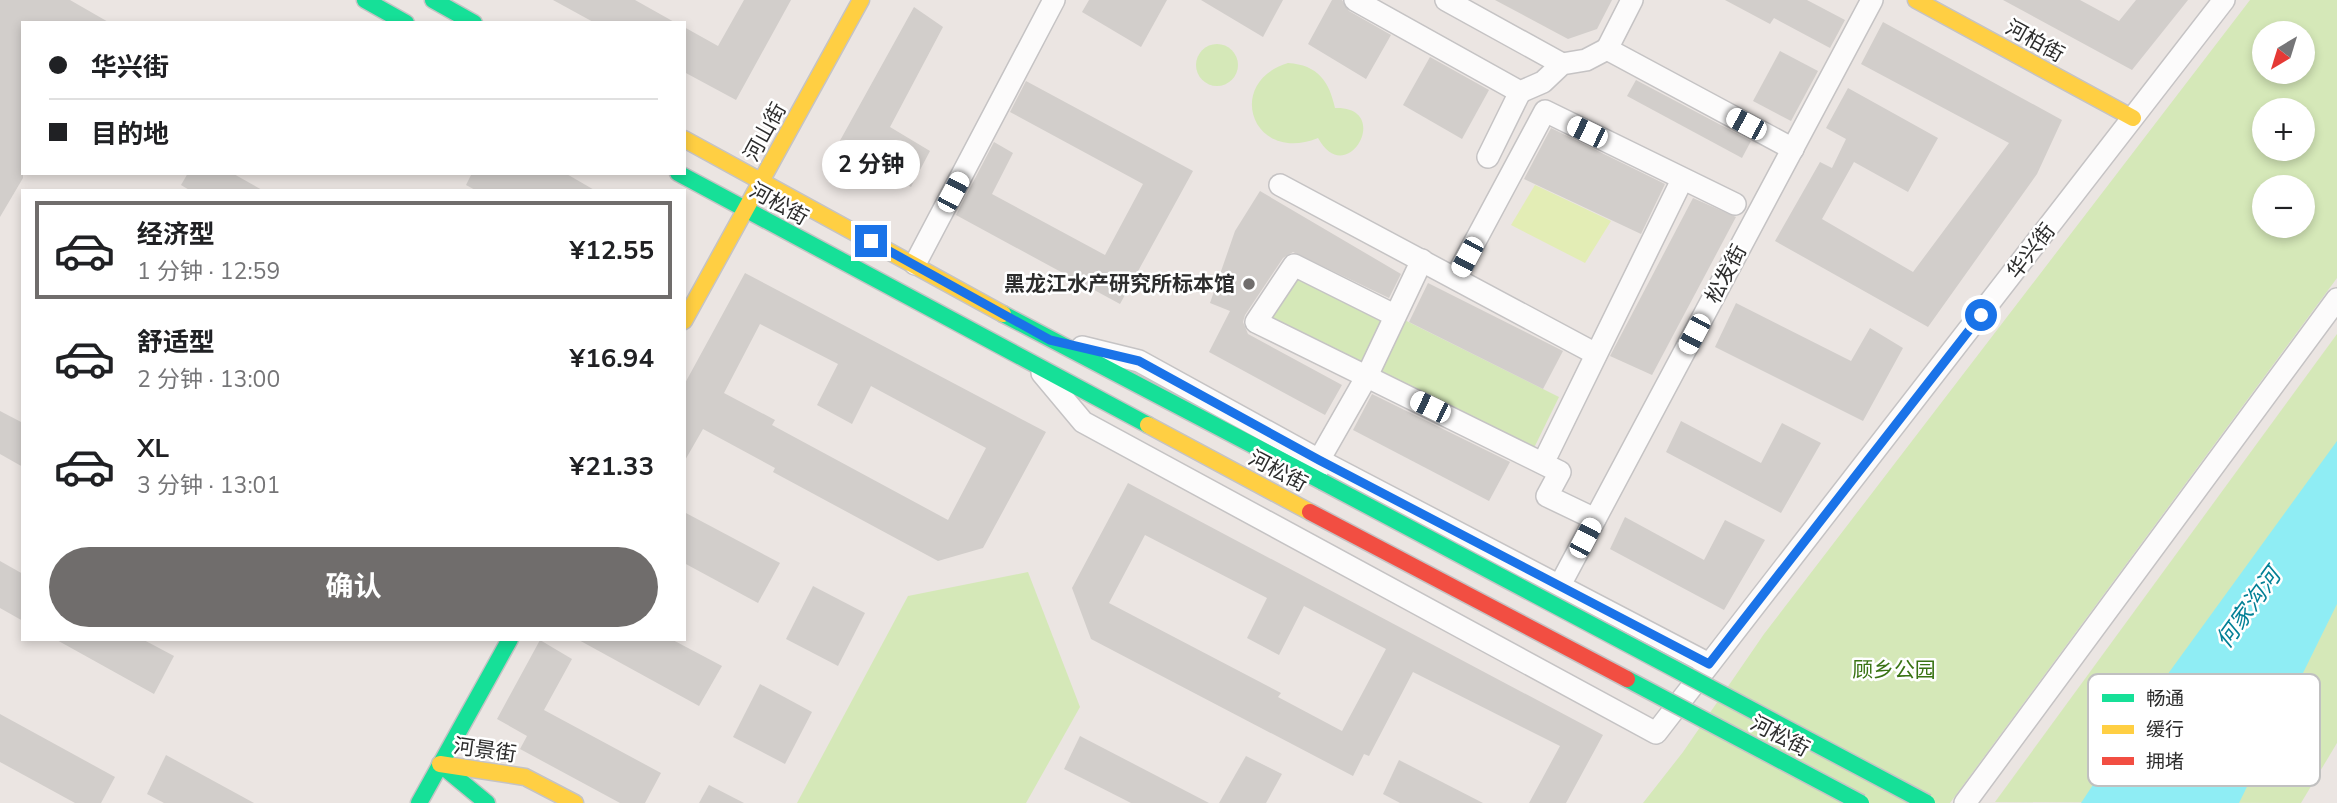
<!DOCTYPE html>
<html lang="zh">
<meta charset="utf-8">
<style>
:root{--surface:#fff;--page:#f6f6f6;--text:#202124;--muted:#757577;--line:#e0e0e0;--accent:#706d6c}
body{margin:0;font-family:"Nunito Sans","Noto Sans SC",sans-serif;background:var(--page);color:var(--text);height:100vh;display:flex;flex-direction:column;font-size:26px;white-space:nowrap}
*{box-sizing:border-box;margin:0}
p{font-size:23px;color:var(--muted)}
.icon{flex:none;width:38px;height:38px;fill:none;stroke:currentColor;stroke-width:2;stroke-linecap:round;stroke-linejoin:round}
.map{position:relative;flex:1;overflow:hidden}
.details{position:absolute;left:21px;top:189px;width:665px;height:452px;display:flex;flex-direction:column;background:var(--surface);border-radius:0px;box-shadow:0 4px 10px #0003}
.details>*{flex:none}
.top-card{position:absolute;left:21px;top:21px;width:665px;height:154px;border-radius:0px;box-shadow:0 4px 10px #0003;display:grid;align-content:center;height:154px;padding:0 28px;background:var(--surface)}
.needle{width:46px;rotate:218deg}
.tools{position:absolute;left:2252px;top:21px;display:grid;gap:14px}
.tools a{display:grid;place-items:center;width:63px;height:63px;border-radius:50%;background:var(--surface);box-shadow:0 4px 10px #0003;font-size:35px}
.end{position:absolute;width:32px;height:32px;margin:-16px;border:9px solid #1a73e8;background:#fff;box-shadow:0 0 0 4px #fff}
.from{border-radius:50%}
.bubble{position:absolute;height:49px;border-radius:24px;background:var(--surface);box-shadow:0 4px 10px #0003;font-size:23px;font-weight:700;line-height:49px;text-align:center}
.car{position:absolute;width:21px;height:42px;margin:-21px -10px;border-radius:9px;box-shadow:0 0 5px 2px #0007;background:linear-gradient(#fff 24%,#345 0 40%,#fff 0 76%,#345 0 86%,#fff 0)}
.top-card b{display:flex;align-items:center;gap:24px;height:66px;font-size:26px}
.top-card b+b{border-top:2px solid var(--line)}
.top-card i{width:18px;height:18px;background:var(--text)}
ul{padding:12px 0 0;list-style:none}
li{display:flex;align-items:center;gap:21px;height:98px;margin:0 14px 10px;padding:0 14px;border:4px solid transparent;border-radius:0px}
li div{flex:1}
li b{display:block;font-size:26px}
li em{font-style:normal;font-weight:700}
li.on{border-color:var(--accent)}
li>.icon{width:63px;height:63px;stroke-width:1.5}
.button{display:flex;gap:14px;margin-top:auto;padding:14px 28px}
.button a{flex:1;height:80px;border-radius:42px;background:var(--accent);color:#fff;font-size:28px;font-weight:700;line-height:80px;text-align:center}
.map>svg:first-child{display:block}
.green{fill:#d5e8b8;fill-rule:evenodd}
.pitch{fill:#e3edb5}
.water{fill:#8fedf4}
.building{fill:#d2cecb;fill-rule:evenodd}
.lines{fill:none;stroke-linecap:round;stroke-linejoin:round}
.street-casing{stroke:#c5c3c4;stroke-width:24}
.fast-casing{stroke:#c5c3c4;stroke-width:19}
.slow-casing{stroke:#c5c3c4;stroke-width:19}
.street{stroke:#fcfbfb;stroke-width:21}
.fast{stroke:#16e098;stroke-width:16}
.slow{stroke:#ffcf43;stroke-width:16}
.fast-bridge-casing{stroke:#c5c3c4;stroke-width:19;stroke-linecap:butt}
.jam-bridge-casing{stroke:#c5c3c4;stroke-width:19;stroke-linecap:butt}
.fast-bridge{stroke:#16e098;stroke-width:16}
.jam-bridge{stroke:#f24e42;stroke-width:16}
.route{stroke:#1a73e8;stroke-width:9}
.poi-dot{fill:#706d6c;stroke:#fff;stroke-width:2.5}
.labels{text-anchor:middle;stroke-width:5;stroke-linejoin:round;paint-order:stroke}
.street-label{font-size:21px;fill:#2d2d2d;stroke:#fff}
.poi-label{font-size:21px;font-weight:bold;fill:#2d2d2d;stroke:#fff;text-anchor:end}
.park-label{font-size:21px;fill:#397313;stroke:#fff}
.water-label{font-size:23px;font-style:italic;fill:#038096;stroke:#fff}
.key{fill:#fff;stroke:#c0c0c0;stroke-width:2}
.key-label{font-size:19px;fill:#2d2d2d}
</style>
<div class="map">
<svg width="2337" height="803" viewBox="0 0 2337 803">
<rect width="100%" height="100%" fill="#ebe5e2"/>
<g class="green">
<path d="M2250,0H2337V278L1950,803H1643L1683,752L1764,634ZM2264,33H2303V72H2264ZM2264,110H2303V149H2264ZM2264,187H2303V226H2264Z"/>
<circle cx="1217" cy="65" r="21"/>
<path d="M1288,63C1318,65 1329,81 1335,108C1394,106 1347,191 1318,138C1252,165 1224,82 1288,63Z"/>
<polygon points="1294,265 1559,397 1529,458 1256,322"/>
<polygon points="2337,334 2337,743 2301,803 1995,802"/>
<polygon points="1028,572 1080,707 1026,803 797,803 908,596"/>
</g>
<polygon class="pitch" points="1535,185 1611,221 1585,263 1511,225"/>
<polygon class="water" points="2337,441 2337,604 2239,803 2081,803 2149,700"/>
<g class="building">
<polygon points="0,0 70,0 110,23 23,23 23,178 0,217"/>
<polygon points="553,0 635,0 676,23 595,23"/>
<polygon points="744,0 791,0 736,100 684,72 684,27 718,46"/>
<polygon points="1089,0 1167,0 1141,47 1082,12"/>
<polygon points="1201,0 1283,0 1263,37"/>
<polygon points="1332,0 1342,0 1349,11 1391,35 1366,79 1308,44"/>
<polygon points="1495,0 1612,0 1597,29 1568,39"/>
<polygon points="1725,0 1807,0 1845,20 1830,48 1774,18 1770,24"/>
<polygon points="2003,0 2080,0 2119,21 2136,0 2188,0 2132,70"/>
<polygon points="914,7 943,27 890,127 930,151 911,187 837,146"/>
<polygon points="1883,22 2062,120 2037,174 1928,327 1775,241 1820,162 1832,168 1846,139 1826,128 1848,88 1938,138 1908,192 1854,162 1822,219 1913,272 2009,143 1861,64"/>
<polygon points="1780,51 1818,71 1791,121 1753,101"/>
<polygon points="1430,57 1489,90 1462,139 1403,105"/>
<polygon points="1636,80 1751,141 1742,158 1627,96"/>
<polygon points="1026,81 1193,171 1120,304 956,215 994,142 1013,153 992,194 1105,255 1143,184 1010,112"/>
<polygon points="1551,128 1665,184 1641,234 1524,179"/>
<polygon points="188,173 232,173 264,191 191,191 181,185"/>
<polygon points="472,173 565,173 596,191 477,191 466,185"/>
<polygon points="1260,191 1401,274 1389,298 1293,252 1283,258 1245,315 1243,322 1248,334 1342,385 1325,415 1209,352 1230,311 1210,303 1235,231"/>
<polygon points="1693,198 1736,217 1652,375 1610,356"/>
<path d="M745,273L1046,432L983,548L938,561L773,472L775,468L703,429L684,462V385ZM760,324L838,364L817,405L852,424L871,386L986,448L948,520L772,425L775,420L724,393Z"/>
<polygon points="1428,283 1563,351 1543,389 1409,322"/>
<polygon points="1736,303 1851,361 1870,328 1903,348 1863,421 1715,347"/>
<polygon points="1372,394 1510,462 1489,501 1353,430"/>
<polygon points="0,411 23,423 23,467 0,454"/>
<polygon points="1681,421 1761,463 1782,423 1821,443 1781,513 1666,452"/>
<path d="M1128,483L1603,735L1566,803H1529L1560,746L1413,672L1369,756L1364,754L1353,776L1091,639L1072,588ZM1145,535L1267,598L1247,638L1279,655L1304,606L1386,649L1342,731L1278,697L1281,693L1109,603Z"/>
<polygon points="684,512 780,563 758,603 684,563"/>
<polygon points="1625,517 1704,560 1725,520 1765,540 1724,610 1610,549"/>
<polygon points="0,561 23,574 23,621 0,608"/>
<polygon points="813,586 865,613 838,666 786,639"/>
<polygon points="55,639 142,639 174,656 154,694"/>
<polygon points="577,639 671,639 722,666 699,706"/>
<polygon points="540,640 572,659 544,710 661,773 645,803 620,803 520,749 527,736 497,719"/>
<polygon points="760,684 812,712 785,764 733,737"/>
<polygon points="0,714 115,777 101,803 75,803 0,762"/>
<polygon points="1080,736 1209,803 1131,803 1064,769"/>
<polygon points="166,755 254,803 164,803 147,794"/>
<polygon points="1246,756 1282,774 1266,803 1219,803"/>
<polygon points="1399,760 1483,803 1400,803 1383,794"/>
<polygon points="709,785 744,803 699,803"/>
</g>
<g class="lines">
<defs>
<g id="street">
<polyline points="1355,0 1520,92 1543,82 1562,64 1586,60 1607,49 1793,149"/>
<polyline points="1446,0 1562,64"/>
<polyline points="1607,49 1632,0"/>
<polyline points="1488,157 1520,92"/>
<polyline points="1280,185 1596,354"/>
<polyline points="915,264 1054,0"/>
<polyline points="1456,277 1545,111 1735,204"/>
<polyline points="1394,315 1294,265 1256,322 1560,472 1547,496 1595,519"/>
<polyline points="1082,347 1139,361 1319,460 1709,664"/>
<polyline points="1042,373 1083,422 1656,733 2224,0"/>
<polyline points="1548,453 1682,180"/>
<polyline points="1319,460 1367,376 1422,260"/>
<polyline points="1560,585 1872,0"/>
<polyline points="1965,803 2337,299"/>
</g>
<g id="fast">
<polyline points="365,0 406,23"/>
<polyline points="433,0 474,23"/>
<polyline points="678,173 1148,425"/>
<polyline points="1003,314 1323,482"/>
<polyline points="441,765 487,803"/>
<polyline points="419,803 510,639"/>
</g>
<g id="slow">
<polyline points="1916,0 2133,118"/>
<polyline points="684,139 1003,314"/>
<polyline points="684,321 861,0"/>
<polyline points="1148,425 1310,512"/>
<polyline points="440,764 525,777 575,803"/>
</g>
</defs>
<use href="#street" class="street-casing"/>
<use href="#fast" class="fast-casing"/>
<use href="#slow" class="slow-casing"/>
<use href="#street" class="street"/>
<use href="#fast" class="fast"/>
<use href="#slow" class="slow"/>
<defs>
<g id="fast-bridge">
<polyline points="1323,482 1927,803"/>
<polyline points="1627,679 1861,803"/>
</g>
<polyline id="jam-bridge" points="1310,512 1627,679"/>
</defs>
<use href="#fast-bridge" class="fast-bridge-casing"/>
<use href="#jam-bridge" class="jam-bridge-casing"/>
<use href="#fast-bridge" class="fast-bridge"/>
<use href="#jam-bridge" class="jam-bridge"/>
</g>
<g class="lines">
<polyline class="route" points="871,241 1050,340 1139,361 1319,460 1709,664 1981,315"/>
</g>
<circle class="poi-dot" cx="1249" cy="284" r="7"/>
<g class="labels">
<g class="street-label">
<text transform="translate(2035 41) rotate(29)" y="7">河柏街</text>
<text transform="translate(765 132) rotate(-61)" y="7">河山街</text>
<text transform="translate(779 204) rotate(29)" y="7">河松街</text>
<text transform="translate(2031 251) rotate(-52)" y="7">华兴街</text>
<text transform="translate(1726 274) rotate(-62)" y="7">松发街</text>
<text transform="translate(1278 471) rotate(28)" y="7">河松街</text>
<text transform="translate(1780 736) rotate(28)" y="7">河松街</text>
<text transform="translate(485 750) rotate(8)" y="7">河景街</text>
</g>
<g class="poi-label">
<text x="1235" y="291">黑龙江水产研究所标本馆</text>
</g>
<g class="park-label">
<text x="1894" y="677">顾乡公园</text>
</g>
<g class="water-label">
<text transform="translate(2248 608) rotate(-54)" y="8">何家沟河</text>
</g>
</g>
<rect x="2088" y="674" width="232" height="112" rx="10" class="key"/>
<rect x="2102" y="694" width="32" height="8" fill="#16e098"/>
<rect x="2102" y="725" width="32" height="9" fill="#ffcf43"/>
<rect x="2102" y="757" width="32" height="8" fill="#f24e42"/>
<g class="key-label">
<text x="2146" y="705">畅通</text>
<text x="2146" y="736">缓行</text>
<text x="2146" y="768">拥堵</text>
</g>
</svg>
<div class="tools">
<a><svg class="needle" viewBox="-14 -14 28 28"><path d="M0-13l5 13h-10z" fill="#e53935"/><path d="M0 13l5-13h-10z" fill="#757577"/></svg></a>
<a>+</a>
<a>−</a>
</div>
<i class="end from" style="left:1981px;top:315px"></i>
<i class="end" style="left:871px;top:241px"></i>
<div class="bubble" style="left:822px;top:140px;width:98px">2 分钟</div>
<i class="car" style="left:1746px;top:124px;rotate:298deg"></i>
<i class="car" style="left:1587px;top:132px;rotate:296deg"></i>
<i class="car" style="left:953px;top:192px;rotate:28deg"></i>
<i class="car" style="left:1467px;top:257px;rotate:208deg"></i>
<i class="car" style="left:1694px;top:334px;rotate:208deg"></i>
<i class="car" style="left:1430px;top:407px;rotate:296deg"></i>
<i class="car" style="left:1585px;top:538px;rotate:28deg"></i>
<div class="top-card">
<b><i class="from"></i>华兴街</b>
<b><i></i>目的地</b>
</div>
<section class="details">
<ul>
<li class="on"><svg class="icon" aria-label="car" viewBox="0 0 24 24"><path d="M5 17H2v-5l4-1 3-4h7l3 4 3 1v5h-3M9 17h6M6 11h13"/><circle cx="7" cy="17" r="2"/><circle cx="17" cy="17" r="2"/></svg><div><b>经济型</b><p>1 分钟 · 12:59</p></div><em>¥12.55</em></li>
<li><svg class="icon" aria-label="car" viewBox="0 0 24 24"><path d="M5 17H2v-5l4-1 3-4h7l3 4 3 1v5h-3M9 17h6M6 11h13"/><circle cx="7" cy="17" r="2"/><circle cx="17" cy="17" r="2"/></svg><div><b>舒适型</b><p>2 分钟 · 13:00</p></div><em>¥16.94</em></li>
<li><svg class="icon" aria-label="car" viewBox="0 0 24 24"><path d="M5 17H2v-5l4-1 3-4h7l3 4 3 1v5h-3M9 17h6M6 11h13"/><circle cx="7" cy="17" r="2"/><circle cx="17" cy="17" r="2"/></svg><div><b>XL</b><p>3 分钟 · 13:01</p></div><em>¥21.33</em></li>
</ul>
<div class="button"><a>确认</a></div>
</section>
</div>
